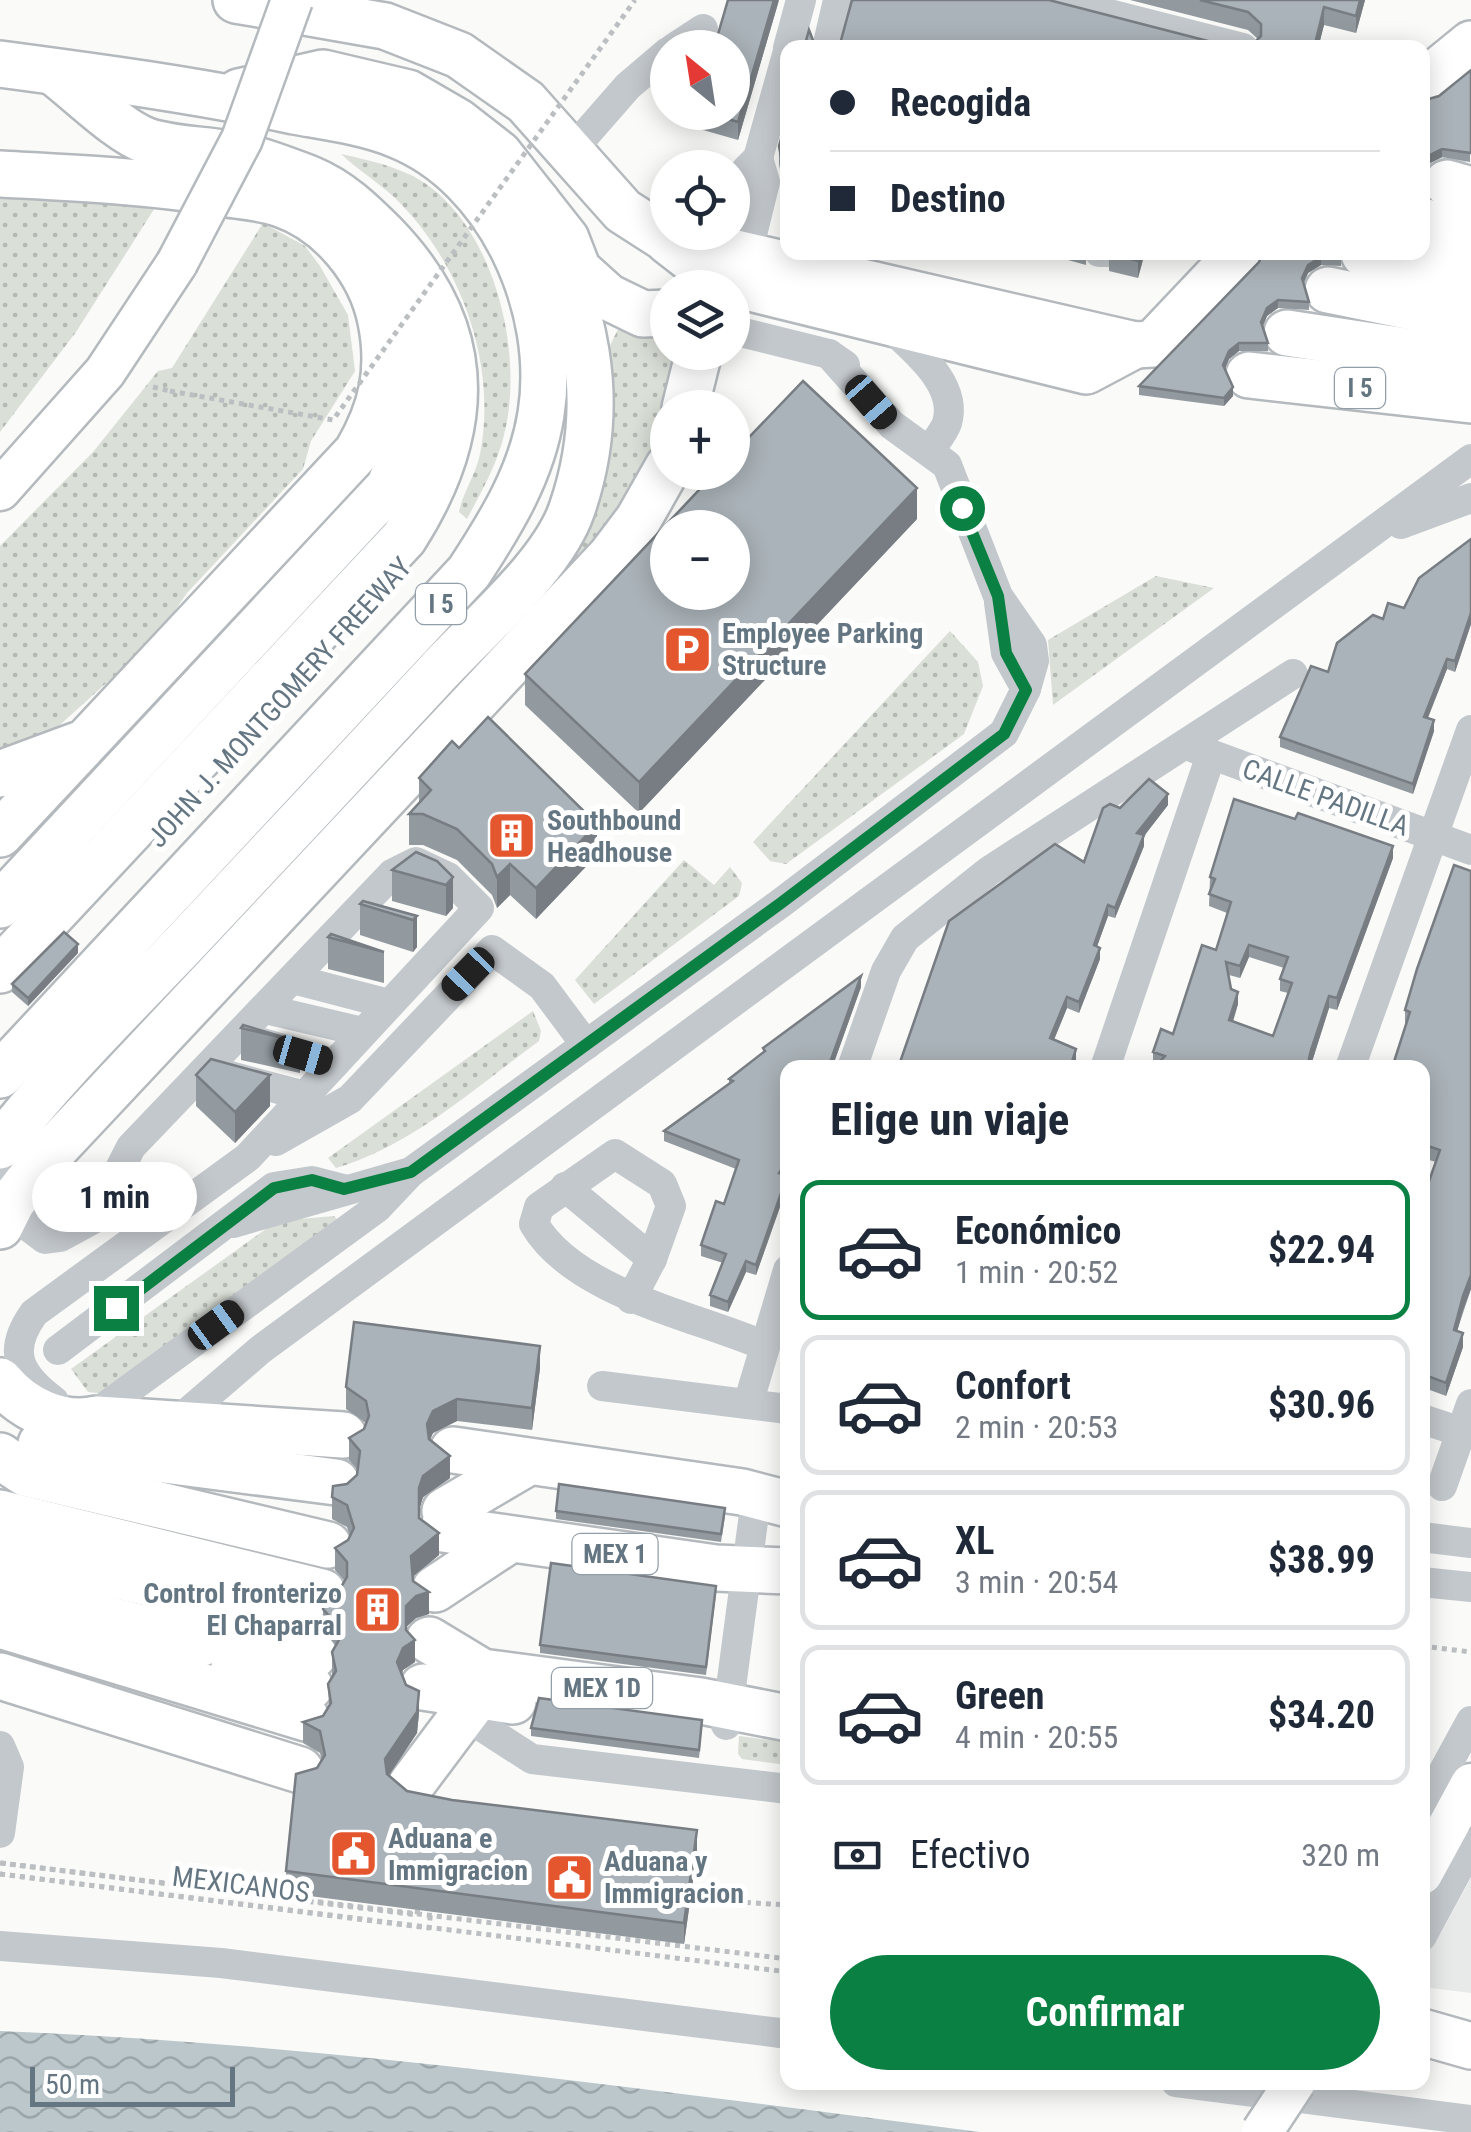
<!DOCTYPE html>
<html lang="es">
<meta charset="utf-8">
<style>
:root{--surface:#fff;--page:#f2f2f3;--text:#1f2937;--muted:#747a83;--line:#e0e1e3;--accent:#0b8043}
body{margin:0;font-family:"Roboto Condensed",sans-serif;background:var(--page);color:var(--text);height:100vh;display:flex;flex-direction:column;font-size:38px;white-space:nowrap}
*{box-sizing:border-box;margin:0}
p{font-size:32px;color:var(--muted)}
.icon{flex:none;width:55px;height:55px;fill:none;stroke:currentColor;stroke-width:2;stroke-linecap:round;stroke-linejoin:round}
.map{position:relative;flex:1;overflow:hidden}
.drawer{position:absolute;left:780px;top:1060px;width:650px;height:1030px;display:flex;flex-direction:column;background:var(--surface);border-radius:20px;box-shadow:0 5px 25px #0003}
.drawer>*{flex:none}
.hud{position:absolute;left:780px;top:40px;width:650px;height:220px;border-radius:20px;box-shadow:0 5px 25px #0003;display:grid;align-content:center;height:220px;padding:0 50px;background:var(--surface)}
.needle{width:65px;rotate:330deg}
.fabs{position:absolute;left:650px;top:30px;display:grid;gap:20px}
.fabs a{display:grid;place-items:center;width:100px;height:100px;border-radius:50%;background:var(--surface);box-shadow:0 5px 25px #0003;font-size:50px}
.scale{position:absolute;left:30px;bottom:25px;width:205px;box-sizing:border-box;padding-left:10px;border:5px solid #657683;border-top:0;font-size:28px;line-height:35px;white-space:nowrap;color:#657683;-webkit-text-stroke:8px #fff;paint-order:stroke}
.end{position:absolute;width:45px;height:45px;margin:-22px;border:12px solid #0b8043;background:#fff;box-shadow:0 0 0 5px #fff}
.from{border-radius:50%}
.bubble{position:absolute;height:70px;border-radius:35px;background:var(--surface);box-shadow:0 5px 25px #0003;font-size:32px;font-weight:700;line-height:70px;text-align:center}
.car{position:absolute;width:30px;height:60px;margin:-30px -15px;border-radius:12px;box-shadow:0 0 8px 2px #0007;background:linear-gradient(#222 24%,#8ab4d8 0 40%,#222 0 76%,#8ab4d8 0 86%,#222 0)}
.hud b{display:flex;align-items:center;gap:35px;height:95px;font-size:38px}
.hud b+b{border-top:2px solid var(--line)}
.hud i{width:25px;height:25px;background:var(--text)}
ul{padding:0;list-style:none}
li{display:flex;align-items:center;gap:30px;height:140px;margin:0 20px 15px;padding:0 30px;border:5px solid var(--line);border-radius:20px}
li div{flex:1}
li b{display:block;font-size:38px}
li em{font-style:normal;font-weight:700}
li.selected{border-color:var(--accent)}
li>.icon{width:90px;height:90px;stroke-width:1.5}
h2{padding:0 50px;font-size:45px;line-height:120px}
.pay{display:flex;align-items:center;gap:25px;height:110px;padding:0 50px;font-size:38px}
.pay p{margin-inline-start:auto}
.button{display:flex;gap:20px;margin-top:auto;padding:20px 50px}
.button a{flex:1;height:115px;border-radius:60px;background:var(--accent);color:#fff;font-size:40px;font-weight:700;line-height:115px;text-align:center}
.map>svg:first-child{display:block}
.built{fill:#e8e9e9}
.grass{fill:url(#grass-dots)}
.water{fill:url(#water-waves)}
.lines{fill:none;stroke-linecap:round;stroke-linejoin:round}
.highway-tunnel{stroke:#d5d9db;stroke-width:45;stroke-dasharray:45 22;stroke-linecap:butt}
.major-casing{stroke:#b5babe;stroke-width:45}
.highway-casing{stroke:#b4b9bd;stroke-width:50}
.path{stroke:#bbbfc2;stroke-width:5;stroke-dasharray:5 5;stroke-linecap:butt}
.minor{stroke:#c3c8cc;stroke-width:30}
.major{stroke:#fff;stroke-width:40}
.highway{stroke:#fff;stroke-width:45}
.major-bridge-casing{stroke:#b5babe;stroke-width:45;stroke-linecap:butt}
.path-bridge{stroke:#bbbfc2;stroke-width:5;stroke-dasharray:5 5;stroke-linecap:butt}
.major-bridge{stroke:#fff;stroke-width:40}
.wall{fill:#929a9f;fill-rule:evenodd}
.shaded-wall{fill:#777d82}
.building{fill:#aab3b9;stroke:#777d82;stroke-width:2.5;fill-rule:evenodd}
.route{stroke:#0b8043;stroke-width:12}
.labels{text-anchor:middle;stroke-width:10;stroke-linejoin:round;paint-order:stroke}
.shield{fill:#fff;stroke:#939fa8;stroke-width:2.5}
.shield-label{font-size:25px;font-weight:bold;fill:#657683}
.poi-label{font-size:28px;font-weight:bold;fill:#657683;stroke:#fff;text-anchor:start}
.street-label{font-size:28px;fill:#657683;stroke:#fff}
</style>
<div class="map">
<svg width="1471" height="2132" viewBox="0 0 1471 2132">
<defs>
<pattern id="grass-dots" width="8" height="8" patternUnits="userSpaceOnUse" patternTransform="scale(2.5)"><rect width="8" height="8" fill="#dadfd7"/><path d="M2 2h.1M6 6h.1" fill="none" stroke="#b4b9b4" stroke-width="1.8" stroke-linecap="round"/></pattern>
<pattern id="water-waves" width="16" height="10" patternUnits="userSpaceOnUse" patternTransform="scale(2.5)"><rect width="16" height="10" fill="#bbc7cb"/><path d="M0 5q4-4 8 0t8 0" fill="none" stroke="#9ca6aa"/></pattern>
</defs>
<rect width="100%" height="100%" fill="#fafaf8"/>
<polygon class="built" points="1471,1878 1471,1993 1423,1987 1422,1950 1441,1933"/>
<g class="grass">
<path d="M341,154C368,160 396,166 420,180C495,226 525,355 504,435C497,465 481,492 467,519L459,512C463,492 476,474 480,454C498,364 460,261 395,198C378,182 358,170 341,154Z"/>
<polygon points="0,193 158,203 76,332 0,432"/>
<polygon points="263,223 305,246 320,266 348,315 355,371 311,441 303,469 187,593 156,638 51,733 0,765 0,546 93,452 158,371 172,368"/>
<polygon points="621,323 667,339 668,352 685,353 645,477 550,597 577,547 602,362"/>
<polygon points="1156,576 1214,588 1053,705 1048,640"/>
<polygon points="950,631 978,662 983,686 964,734 786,864 770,861 753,842"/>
<polygon points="684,860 714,885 730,867 742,883 739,896 594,1004 575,980"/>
<path d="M533,1011L541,1031L539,1041C476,1087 412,1146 336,1168L328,1158Z"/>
<polygon points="334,1216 338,1221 99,1393 88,1392 71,1369 277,1221"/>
<polygon points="739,1736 787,1742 787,1765 742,1759 738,1754"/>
</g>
<path class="water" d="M0,2031C328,2044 655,2091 980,2132H0Z"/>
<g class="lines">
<g class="highway-tunnel">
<polyline points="1422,151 1467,165"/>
<polyline points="1422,197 1427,199"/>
<polyline points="1183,343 1268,354"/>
<polyline points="339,1465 449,1480"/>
</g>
<defs>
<g id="major">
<polyline points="0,490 105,372 177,263"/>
<polyline points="1422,1874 1471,1784"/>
</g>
<g id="highway">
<polyline points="236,0 385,26 459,55 526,102 623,211 662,236 1135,345 1153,344 1240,252"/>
<path d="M0,64C98,77 196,90 294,111C327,117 366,122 397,135C500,176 558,309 541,414C532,473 501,523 469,572L0,1075"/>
<polyline points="1422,84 1471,44"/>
<polyline points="239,92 323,73 408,93 458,122 499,154 566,239 578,270 608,297 643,314 668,313"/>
<path d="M0,174C74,178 147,181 221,193C240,196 262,197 281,204C331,221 371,271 381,321C391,370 382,409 357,452L0,834"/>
<polyline points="1447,183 1471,190"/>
<polyline points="1422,221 1471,233"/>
<polyline points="668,241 718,280 1086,371 1135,345"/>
<polyline points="1364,254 1471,277"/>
<polyline points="1328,290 1471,319"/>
<polyline points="1287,333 1471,361"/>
<polyline points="1249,375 1471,400"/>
<polyline points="685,408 699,352"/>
<polyline points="0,774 78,745"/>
<path d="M0,905L389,487C422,408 431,376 397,295"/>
<path d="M0,970L404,538C473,430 476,329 383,234C361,212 339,191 310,179C289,171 266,162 245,157C213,149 177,151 147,141C120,132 79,91 55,73"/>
<path d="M0,1146C56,1074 121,1010 184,944C269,854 354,763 438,672C479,627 553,566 572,509C611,396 582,306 537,202"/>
<polyline points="0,1226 12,1202 47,1157 610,557 638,520 668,467"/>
<path d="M0,1381C23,1409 61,1427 97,1419L343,1435"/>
<polyline points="41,1444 336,1482"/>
<polyline points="453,1450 742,1492 788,1504"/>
<polyline points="0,1456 25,1473 328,1545"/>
<polyline points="445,1511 525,1464"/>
<polyline points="0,1513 322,1592"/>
<polyline points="443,1529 716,1568 788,1571"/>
<polyline points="0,1548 300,1619"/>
<polyline points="435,1589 509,1540"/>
<polyline points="0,1592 202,1643"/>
<polyline points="172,1620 314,1655"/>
<polyline points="0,1625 306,1718"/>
<polyline points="429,1640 482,1672 701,1701 788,1718"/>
<polyline points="234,1667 310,1687"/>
<polyline points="0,1676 300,1770"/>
<polyline points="423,1687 513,1701"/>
<polyline points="411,1785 477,1697"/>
<polyline points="1422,2032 1471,2046"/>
</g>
</defs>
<use href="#major" class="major-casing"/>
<use href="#highway" class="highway-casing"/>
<g class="path">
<polyline points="153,387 170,391"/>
<polyline points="1422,1646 1471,1652"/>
<polyline points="1,1863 417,1915 418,1905"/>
<polyline points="0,1874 429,1928 431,1909"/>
<polyline points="686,1899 788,1905"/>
</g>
<g class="minor">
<polyline points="1054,0 1243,48"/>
<polyline points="674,48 703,29"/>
<polyline points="788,48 801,0"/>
<polyline points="827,48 838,0"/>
<polyline points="572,150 628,86 668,52"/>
<polyline points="732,221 746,170 758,158 788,51"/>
<polyline points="1099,252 1109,252"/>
<polyline points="743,271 765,182 758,158"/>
<path d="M888,325C911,348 959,383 947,423C944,432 935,442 930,450"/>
<polyline points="732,330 829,354 845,365"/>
<polyline points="1401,524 1471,498"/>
<polyline points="999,603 1006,653 1026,689"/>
<polyline points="1194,748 1471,850"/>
<polyline points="293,979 389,1004"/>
<polyline points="265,1009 363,1032"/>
<polyline points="262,1043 334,1064"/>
<polyline points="852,1068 886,971 905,938 989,871 1293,674"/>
<polyline points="1105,1068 1211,755"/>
<polyline points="1350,1068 1471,730"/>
<polyline points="230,1076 305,1096"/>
<polyline points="276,1141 350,1099 492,950 542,986 586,1045"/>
<path d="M0,1179L25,1224L45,1239L60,1237L95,1218L131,1147L392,874L416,862L448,877L479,908L248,1157L34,1313C6,1352 19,1375 54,1401"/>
<polyline points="565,1187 652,1259"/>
<polyline points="233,1223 411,1172 781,903 1004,733 1026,689 1034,661 1032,645 998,596 947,465 892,425 829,354"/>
<path d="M631,1299L652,1259L671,1206L662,1184L615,1154L539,1207L534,1224C574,1293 696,1316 765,1346"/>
<polyline points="58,1350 274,1187 312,1181 343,1189"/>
<polyline points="602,1386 788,1409"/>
<polyline points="748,1404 788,1270"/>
<polyline points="1422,1419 1461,1432"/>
<polyline points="84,1422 377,1208 411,1172"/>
<polyline points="174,1424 260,1350 1471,459"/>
<polyline points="1442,1486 1471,1404"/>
<polyline points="1422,1537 1471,1543"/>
<polyline points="1422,1582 1471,1587"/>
<polyline points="450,1706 532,1759 788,1789"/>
<polyline points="726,1725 754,1514 783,1493"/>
<polyline points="0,1746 9,1767 0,1833"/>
<polyline points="1422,1811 1471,1721"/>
<polyline points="1422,1936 1471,1845"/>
<polyline points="0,1946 221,1963 788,2034"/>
<polyline points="1176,2082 1471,2120"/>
</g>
<use href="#major" class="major"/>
<use href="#highway" class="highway"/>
<defs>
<g id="major-bridge">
<polyline points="177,263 242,139 292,0"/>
<polyline points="1262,2132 1295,2082"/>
</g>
</defs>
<use href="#major-bridge" class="major-bridge-casing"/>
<g class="path-bridge">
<polyline points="170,391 333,420 635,0"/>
<polyline points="0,1863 788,1959"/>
<polyline points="0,1874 788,1972"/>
</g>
<use href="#major-bridge" class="major-bridge"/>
</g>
<g class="wall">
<polygon points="779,0 738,140 696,128 696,112 732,112"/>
<polygon points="1130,0 1365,0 1356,33 1324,25 1318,48 1249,48 1258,39 1248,30"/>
<polygon points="1471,70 1470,162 1442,157 1430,163 1423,175 1425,195 1422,196 1422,101 1439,96"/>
<polygon points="788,114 788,187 783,186 779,164 779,146"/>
<polygon points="1039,252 1086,252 1086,265"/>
<polygon points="1145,252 1138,278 1109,271 1109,253"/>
<polygon points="1263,252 1341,258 1341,266 1321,265 1308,273 1304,283 1309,302 1309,310 1278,308 1267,316 1263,326 1268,343 1268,351 1239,351 1229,359 1225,369 1233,396 1224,406 1139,395 1139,386 1259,262"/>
<polygon points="917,519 639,813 525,705 525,674"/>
<polygon points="1471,539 1471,624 1455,672 1447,669 1428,718 1434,731 1413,794 1280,747 1280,737 1383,619 1404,608"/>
<polygon points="419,778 597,855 536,919 510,895 497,908 492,895 457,860 423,845 409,845 409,814 419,803"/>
<polygon points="1168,805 1144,836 1144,846 1115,918 1108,916 1097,946 1100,959 1079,1013 1067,1008 1054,1040 1076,1060 1074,1068 898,1068 1084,862 1120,808"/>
<path d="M1393,858L1337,1010L1329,1008L1310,1068H1154L1157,1065L1153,1064V1052L1173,1034L1216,950L1227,913L1209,906L1210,877ZM1249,957L1284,968L1280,979V991L1288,993L1273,1036L1233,1022L1238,1004L1231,989L1229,975L1240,978Z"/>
<polygon points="392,870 453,877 453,908 446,916 392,901"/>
<polygon points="1471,871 1471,1289 1457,1331 1463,1347 1446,1396 1422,1387 1422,1201 1436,1162 1422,1158 1422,1068 1405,1024 1405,1010"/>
<polygon points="360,904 417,916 417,947 413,952 360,935"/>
<polygon points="328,937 384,952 384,983 328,969"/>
<polygon points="78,953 28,1006 12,992 12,984"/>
<polygon points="861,987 832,1068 788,1068 788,1170 784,1175 787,1187 756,1275 746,1272 728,1312 710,1306 710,1295 723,1263 701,1256 701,1245 724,1204 736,1169 664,1141 664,1131 729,1084 729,1079 763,1053 763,1048"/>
<polygon points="241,1028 300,1042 300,1073 241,1060"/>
<polygon points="196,1075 270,1106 235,1143 196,1106"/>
<polygon points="540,1368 532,1430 457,1421 433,1433 430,1440 450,1478 423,1497 419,1510 419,1518 439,1555 412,1577 413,1581 429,1614 416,1618 406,1627 415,1662 403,1670 402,1674 419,1713 417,1733 389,1776 407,1791 697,1852 684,1944 286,1893 286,1871 317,1768 322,1761 320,1753 303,1743 303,1722 323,1716 329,1707 328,1684 332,1677 332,1652 336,1645 323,1631 323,1609 345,1581 335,1570 335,1548 348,1540 350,1537 347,1527 332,1519 332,1497 357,1475 358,1470 349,1460 349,1438 364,1429 366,1423 346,1409 346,1387"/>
<polygon points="556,1511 725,1516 721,1542 556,1519"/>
<polygon points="716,1594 706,1675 540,1653 540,1645"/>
<polygon points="531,1728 702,1728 699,1758 531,1736"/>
</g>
<g class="shaded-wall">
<polygon points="774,0 779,0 738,140 738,122"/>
<polygon points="1360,0 1365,0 1356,33 1356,16"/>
<polygon points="1324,7 1324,25 1318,48 1314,48"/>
<polygon points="1442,149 1442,157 1430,163 1422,175 1422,167 1430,155"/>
<polygon points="1140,252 1145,252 1138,278 1138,261"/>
<polygon points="1321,257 1321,265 1308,273 1302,286 1302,278 1308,265"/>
<polygon points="1278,300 1278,308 1267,316 1261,330 1261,322 1267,308"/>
<polygon points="1239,343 1239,351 1229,359 1223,373 1223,365 1229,351"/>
<polygon points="1233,387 1233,396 1224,406 1224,398"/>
<polygon points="917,488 917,519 639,813 639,782"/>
<polygon points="1471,613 1471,624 1455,672 1455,661"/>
<polygon points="1447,659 1447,669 1424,727 1424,717"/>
<polygon points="1434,720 1434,731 1413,794 1413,784"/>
<polygon points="1168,794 1168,805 1144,836 1144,846 1115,918 1115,908 1137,833"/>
<polygon points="597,824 597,855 536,919 536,888"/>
<polygon points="1393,846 1393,858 1337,1010 1337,998"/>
<polygon points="510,864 510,895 497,908 497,877"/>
<polygon points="453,877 453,908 446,916 446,885"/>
<polygon points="1108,905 1108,916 1094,955 1094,945"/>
<polygon points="417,916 417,947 413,952 413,920"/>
<polygon points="78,944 78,953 28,1006 28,998"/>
<polygon points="1249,945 1249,957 1240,978 1240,966"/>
<polygon points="1100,948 1100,959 1079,1013 1079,1002"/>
<polygon points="861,976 861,987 832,1068 828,1068"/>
<polygon points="1238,992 1238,1004 1229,1033 1229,1020"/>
<polygon points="1329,996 1329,1008 1310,1068 1307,1068 1311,1050"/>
<polygon points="1067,997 1067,1008 1050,1049 1050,1038"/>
<polygon points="1076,1049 1076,1060 1074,1068 1070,1068"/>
<polygon points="270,1075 270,1106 235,1143 235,1112"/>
<polygon points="788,1159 788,1170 779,1184 779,1173"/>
<polygon points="787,1176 787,1187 756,1275 756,1265"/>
<polygon points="746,1261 746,1272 728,1312 728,1302"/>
<polygon points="1471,1275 1471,1289 1463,1310 1454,1343 1454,1330 1463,1296"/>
<polygon points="1463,1333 1463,1347 1446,1396 1446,1383"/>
<polygon points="540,1346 540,1368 532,1430 532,1408"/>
<polygon points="457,1399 457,1421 433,1433 427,1445 427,1424 433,1411"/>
<polygon points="450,1456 450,1478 423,1497 419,1510 419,1488 423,1476"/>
<polygon points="439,1533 439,1555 411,1578 411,1556"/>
<polygon points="429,1592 429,1614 416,1618 406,1627 406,1647 415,1640 415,1662 403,1670 397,1684 397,1662 406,1606 416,1596"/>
<polygon points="419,1691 419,1713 417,1733 385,1781 385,1759"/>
<polygon points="697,1830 697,1852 684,1944 684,1923"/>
</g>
<g class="building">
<polygon points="728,0 774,0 738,122 705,112 732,112 732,48 714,48"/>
<polygon points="852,0 1049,0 1235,48 824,48 840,44"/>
<polygon points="1200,0 1360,0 1356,16 1324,7 1314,48 1249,48 1261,36 1261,24 1248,12"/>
<polygon points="809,30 814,43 821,48 804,48"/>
<polygon points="1471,70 1471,153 1442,149 1430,155 1422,167 1422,101 1439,96"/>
<polygon points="788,114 788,169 783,168 779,146"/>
<polygon points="1110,252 1140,252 1138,261 1109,253"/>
<polygon points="1263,252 1341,252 1341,258 1321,257 1308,265 1302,278 1309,302 1278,300 1267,308 1261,322 1268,343 1239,343 1229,351 1223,365 1233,387 1224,398 1139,386 1259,262"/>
<path d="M803,381L917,488L639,782L525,674L716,472H732V455ZM668,528H732V592H668Z"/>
<polygon points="1471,539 1471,613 1455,661 1447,659 1424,717 1434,720 1413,784 1280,737 1311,666 1328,672 1337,643 1373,615 1383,619 1388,603 1404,608 1419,578"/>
<polygon points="488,717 597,824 536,888 510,864 497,877 492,864 457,829 423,814 409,814 431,790 419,778 452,741 459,748"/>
<polygon points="1149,779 1168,794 1137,833 1144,835 1115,908 1108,905 1094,945 1100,948 1079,1002 1067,997 1050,1038 1076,1049 1070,1068 898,1068 949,921 1055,844 1084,862 1103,808 1110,804 1120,808"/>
<path d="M1234,799L1295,819L1298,813L1393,846L1337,998L1329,996L1311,1050L1307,1068H1154L1165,1056L1153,1052L1161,1029L1173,1034L1202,945L1216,950L1231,902L1209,894L1215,879L1210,877ZM1249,945L1288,957L1280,979L1292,983L1273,1036L1229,1020L1238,992L1231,989L1226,962L1240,966Z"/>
<polygon points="416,852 437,861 453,877 446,885 392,870"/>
<polygon points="1454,865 1471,871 1471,1275 1463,1296 1454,1330 1463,1333 1446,1383 1422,1374 1422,1201 1440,1150 1422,1144 1422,1068 1392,1068 1410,1012 1405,1010 1417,969"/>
<polygon points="363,901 417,916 413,920 360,904"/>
<polygon points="64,932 78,944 28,998 12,984"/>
<polygon points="331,934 384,952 328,937"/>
<polygon points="861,976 828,1068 788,1068 788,1159 779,1173 787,1176 756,1265 746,1261 728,1302 710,1295 726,1254 701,1245 716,1201 724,1204 739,1160 664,1131 733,1081 729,1079 765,1051 763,1048"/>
<polygon points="243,1025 300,1042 241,1028"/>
<polygon points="211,1059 270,1075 235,1112 196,1075"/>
<polygon points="354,1322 540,1346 532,1408 457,1399 433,1411 427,1424 429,1439 450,1456 423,1476 419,1488 419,1518 439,1533 411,1556 413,1581 429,1592 416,1596 406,1606 406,1630 415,1640 403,1648 397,1662 406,1685 419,1691 417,1712 385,1759 387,1774 407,1791 452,1800 697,1830 684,1923 286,1871 296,1774 317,1768 325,1755 320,1731 303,1722 323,1716 331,1703 328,1684 336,1671 332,1652 339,1640 339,1627 323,1609 325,1596 340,1589 347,1577 347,1562 335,1548 348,1540 354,1528 347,1505 332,1497 333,1486 347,1484 357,1475 360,1451 349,1438 364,1429 369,1416 366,1401 346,1387"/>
<polygon points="559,1484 725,1508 721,1534 556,1511"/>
<polygon points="551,1563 716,1586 706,1667 540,1645"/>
<polygon points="539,1698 702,1720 699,1750 531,1728"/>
</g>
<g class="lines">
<polyline class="route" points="116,1308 274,1188 312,1180 344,1189 411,1172 781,903 1004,734 1026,690 1006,653 998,596 962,508"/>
</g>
<defs>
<symbol id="parking-square" viewBox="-11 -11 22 22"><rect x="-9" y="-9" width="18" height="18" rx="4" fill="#e4572e" stroke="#fff"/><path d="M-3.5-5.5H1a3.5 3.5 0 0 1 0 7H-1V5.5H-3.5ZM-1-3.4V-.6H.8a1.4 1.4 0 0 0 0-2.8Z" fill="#fff"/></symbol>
<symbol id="building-square" viewBox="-11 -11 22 22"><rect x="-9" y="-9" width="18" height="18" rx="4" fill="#e4572e" stroke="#fff"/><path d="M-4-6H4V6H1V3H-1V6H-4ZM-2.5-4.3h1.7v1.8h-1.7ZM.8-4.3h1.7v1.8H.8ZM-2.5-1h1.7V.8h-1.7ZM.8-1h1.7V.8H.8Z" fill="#fff"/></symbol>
<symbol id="civic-square" viewBox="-11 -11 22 22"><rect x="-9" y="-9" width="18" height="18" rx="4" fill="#e4572e" stroke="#fff"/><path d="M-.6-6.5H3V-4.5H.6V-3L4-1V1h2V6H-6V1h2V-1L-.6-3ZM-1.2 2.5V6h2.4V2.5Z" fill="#fff"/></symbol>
</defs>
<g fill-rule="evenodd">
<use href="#parking-square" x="660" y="622" width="55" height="55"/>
<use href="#building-square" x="484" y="808" width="55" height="55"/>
<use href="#building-square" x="350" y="1582" width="55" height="55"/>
<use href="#civic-square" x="326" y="1826" width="55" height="55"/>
<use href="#civic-square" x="542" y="1850" width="55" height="55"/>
</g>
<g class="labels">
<g class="shield">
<rect x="1335" y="368" width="50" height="40" rx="8"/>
<rect x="416" y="584" width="50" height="40" rx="8"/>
<rect x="572.5" y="1534" width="85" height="40" rx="8"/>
<rect x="552" y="1668" width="100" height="40" rx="8"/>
</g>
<g class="shield-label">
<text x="1360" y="397">I 5</text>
<text x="441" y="613">I 5</text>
<text x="615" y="1563">MEX 1</text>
<text x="602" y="1697">MEX 1D</text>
</g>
<g class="poi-label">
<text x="722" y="643">Employee Parking<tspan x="722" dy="32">Structure</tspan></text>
<text x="547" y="830">Southbound<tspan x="547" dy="32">Headhouse</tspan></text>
<text x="342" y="1603" text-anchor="end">Control fronterizo<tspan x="342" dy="32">El Chaparral</tspan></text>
<text x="388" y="1848">Aduana e<tspan x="388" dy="32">Immigracion</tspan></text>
<text x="604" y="1871">Aduana y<tspan x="604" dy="32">Immigracion</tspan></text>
</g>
<g class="street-label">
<text transform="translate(279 702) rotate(-48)" y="10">JOHN J. MONTGOMERY FREEWAY</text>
<text transform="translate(1326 797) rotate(20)" y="10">CALLE PADILLA</text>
<text transform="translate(241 1884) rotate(7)" y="10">MEXICANOS</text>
</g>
</g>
</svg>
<div class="fabs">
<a><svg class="needle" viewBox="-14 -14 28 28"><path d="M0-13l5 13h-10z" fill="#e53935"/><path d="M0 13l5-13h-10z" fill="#747a83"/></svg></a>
<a><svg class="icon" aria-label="locate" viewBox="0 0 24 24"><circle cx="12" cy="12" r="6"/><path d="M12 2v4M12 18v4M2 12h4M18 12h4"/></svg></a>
<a><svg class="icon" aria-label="layers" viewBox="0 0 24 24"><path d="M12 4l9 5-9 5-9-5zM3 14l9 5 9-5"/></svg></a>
<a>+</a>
<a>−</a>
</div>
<div class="scale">50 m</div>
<i class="end from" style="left:962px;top:508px"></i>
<i class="end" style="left:116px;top:1308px"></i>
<div class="bubble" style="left:32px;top:1162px;width:165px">1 min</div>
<i class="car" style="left:871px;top:402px;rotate:139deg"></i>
<i class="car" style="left:468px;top:974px;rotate:224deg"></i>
<i class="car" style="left:303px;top:1055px;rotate:106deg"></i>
<i class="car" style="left:216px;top:1325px;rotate:54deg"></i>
<div class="hud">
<b><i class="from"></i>Recogida</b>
<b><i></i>Destino</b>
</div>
<section class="drawer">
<h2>Elige un viaje</h2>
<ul>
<li class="selected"><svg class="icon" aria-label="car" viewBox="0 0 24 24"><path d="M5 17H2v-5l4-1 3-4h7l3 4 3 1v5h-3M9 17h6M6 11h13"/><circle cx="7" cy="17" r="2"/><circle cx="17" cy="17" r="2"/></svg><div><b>Económico</b><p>1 min · 20:52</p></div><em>$22.94</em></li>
<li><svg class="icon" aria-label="car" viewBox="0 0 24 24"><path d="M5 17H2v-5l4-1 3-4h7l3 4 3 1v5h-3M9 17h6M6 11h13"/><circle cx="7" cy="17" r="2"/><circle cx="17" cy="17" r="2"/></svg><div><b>Confort</b><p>2 min · 20:53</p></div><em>$30.96</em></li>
<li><svg class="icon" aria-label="car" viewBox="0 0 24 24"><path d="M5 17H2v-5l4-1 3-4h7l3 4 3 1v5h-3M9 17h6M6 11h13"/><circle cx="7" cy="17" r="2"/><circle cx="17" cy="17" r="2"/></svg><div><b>XL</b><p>3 min · 20:54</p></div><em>$38.99</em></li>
<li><svg class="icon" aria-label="car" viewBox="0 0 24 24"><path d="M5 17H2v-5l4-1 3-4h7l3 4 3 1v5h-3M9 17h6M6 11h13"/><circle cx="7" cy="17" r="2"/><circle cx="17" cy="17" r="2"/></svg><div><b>Green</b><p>4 min · 20:55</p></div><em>$34.20</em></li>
</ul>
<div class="pay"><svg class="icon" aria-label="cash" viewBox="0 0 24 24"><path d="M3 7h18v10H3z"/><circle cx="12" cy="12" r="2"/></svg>Efectivo<p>320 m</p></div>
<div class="button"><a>Confirmar</a></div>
</section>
</div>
